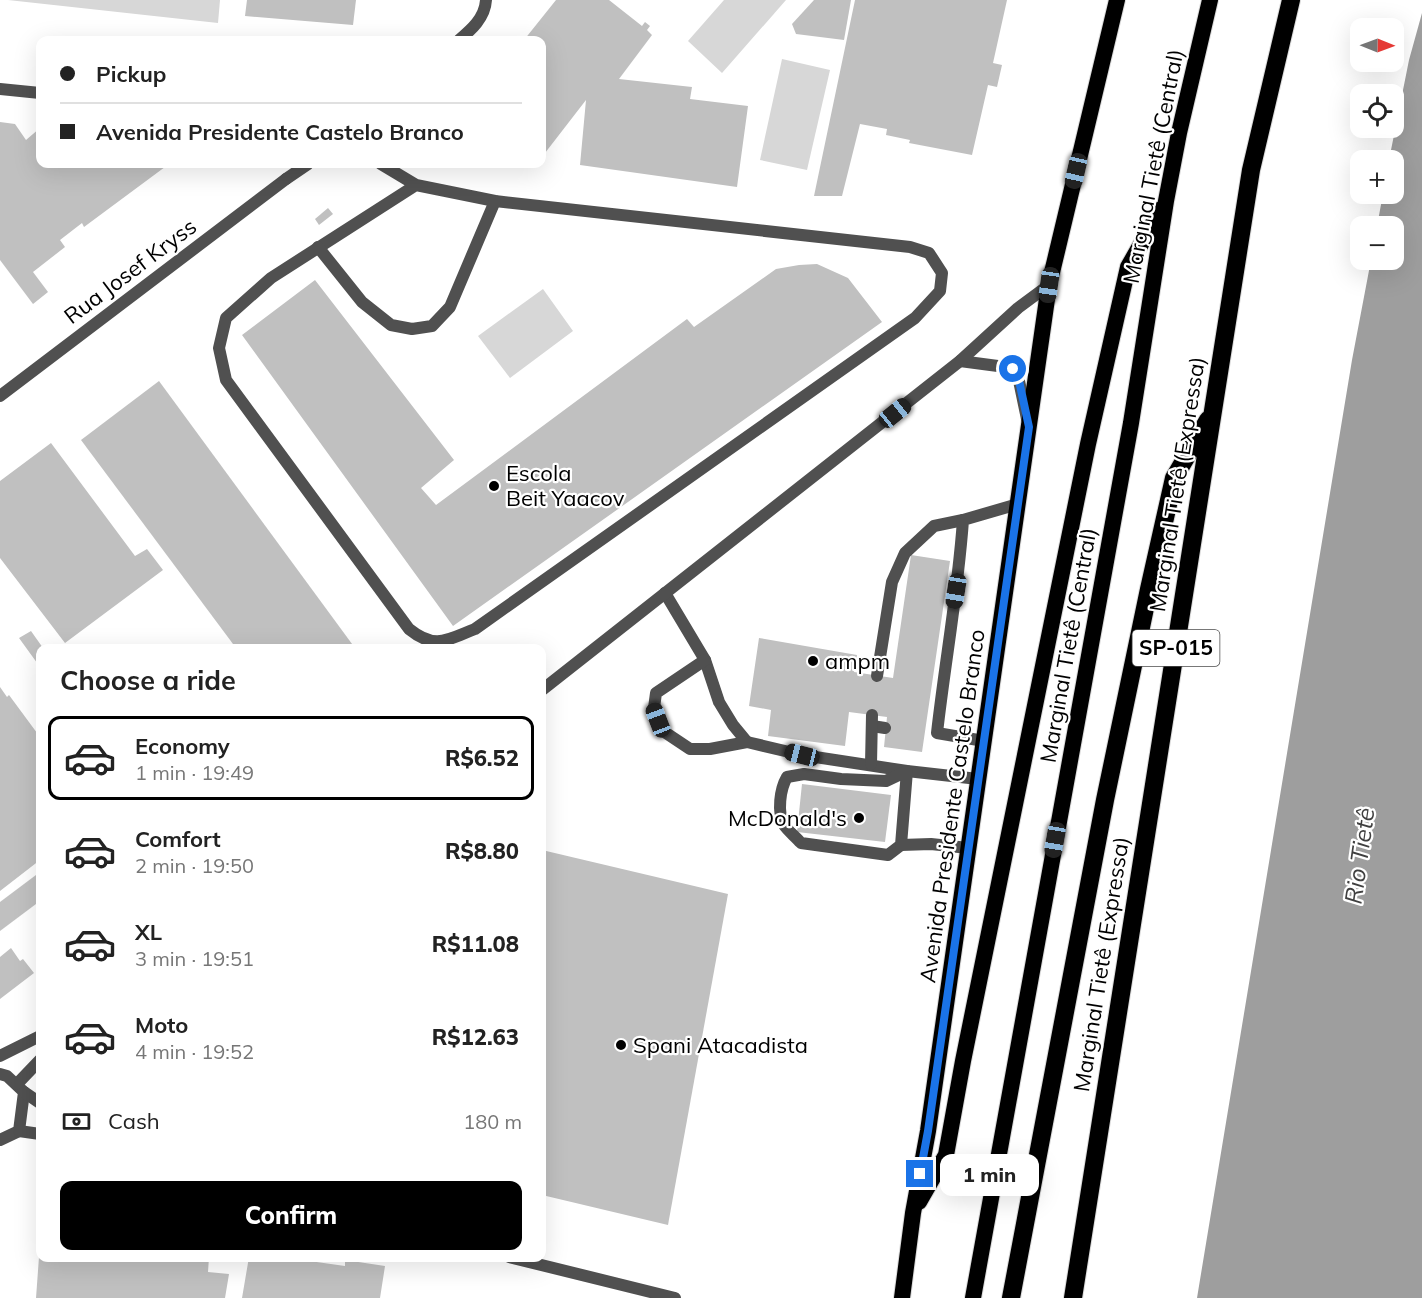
<!DOCTYPE html>
<meta charset="utf-8">
<style>
:root{--surface:#fff;--page:#f2f2f2;--text:#222;--muted:#767676;--line:#e0e0e0;--accent:#000}
body{margin:0;font-family:Mulish,sans-serif;background:var(--page);color:var(--text);height:100vh;display:flex;flex-direction:column;font-size:22px;white-space:nowrap}
*{box-sizing:border-box;margin:0}
p{font-size:20px;color:var(--muted)}
.icon{flex:none;width:33px;height:33px;fill:none;stroke:currentColor;stroke-width:2;stroke-linecap:round;stroke-linejoin:round}
.map{position:relative;flex:1;overflow:hidden}
.sheet{position:absolute;left:36px;top:644px;width:510px;height:618px;display:flex;flex-direction:column;background:var(--surface);border-radius:12px;box-shadow:0 6px 24px #0002}
.sheet>*{flex:none}
.hud{position:absolute;left:36px;top:36px;width:510px;height:132px;border-radius:12px;box-shadow:0 6px 24px #0002;display:grid;align-content:center;height:132px;padding:0 24px;background:var(--surface)}
.needle{width:39px;rotate:91deg}
.fabs{position:absolute;left:1350px;top:18px;display:grid;gap:12px}
.fabs a{display:grid;place-items:center;width:54px;height:54px;border-radius:12px;background:var(--surface);box-shadow:0 6px 24px #0002;font-size:30px}
.end{position:absolute;width:27px;height:27px;margin:-14px;border:8px solid #1a73e8;background:#fff;box-shadow:0 0 0 3px #fff}
.from{border-radius:50%}
.bubble{position:absolute;height:42px;border-radius:12px;background:var(--surface);box-shadow:0 6px 24px #0002;font-size:20px;font-weight:800;line-height:42px;text-align:center}
.car{position:absolute;width:18px;height:36px;margin:-18px -9px;border-radius:8px;box-shadow:0 0 4px 2px #0007;background:linear-gradient(#222 24%,#8ab4d8 0 40%,#222 0 76%,#8ab4d8 0 86%,#222 0)}
.hud b{display:flex;align-items:center;gap:21px;height:57px;font-size:22px}
.hud b+b{border-top:2px solid var(--line)}
.hud i{width:15px;height:15px;background:var(--text)}
ul{padding:0;list-style:none}
li{display:flex;align-items:center;gap:18px;height:84px;margin:0 12px 9px;padding:0 12px;border:3px solid transparent;border-radius:12px}
li div{flex:1}
li b{display:block;font-size:22px}
li em{font-style:normal;font-weight:800}
li.active{border-color:var(--accent)}
li>.icon{width:54px;height:54px;stroke-width:1.5}
h2{padding:0 24px;font-size:27px;line-height:72px}
.pay{display:flex;align-items:center;gap:15px;height:66px;padding:0 24px;font-size:22px}
.pay p{margin-inline-start:auto}
.cta{display:flex;gap:12px;margin-top:auto;padding:12px 24px}
.cta a{flex:1;height:69px;border-radius:12px;background:var(--accent);color:#fff;font-size:24px;font-weight:800;line-height:69px;text-align:center}
.map>svg:first-child{display:block}
.green{fill:#d7d7d7}
.water{fill:#9e9e9e}
.building{fill:#c0c0c0}
.lines{fill:none;stroke-linecap:round;stroke-linejoin:round}
.trunk-casing{stroke:#dbdbdb;stroke-width:18}
.motorway-casing{stroke:#dbdbdb;stroke-width:20}
.service{stroke:#505050;stroke-width:12}
.minor{stroke:#505050;stroke-width:12}
.tertiary{stroke:#505050;stroke-width:12}
.trunk{stroke:#000;stroke-width:16}
.motorway{stroke:#000;stroke-width:18}
.route{stroke:#1a73e8;stroke-width:8}
.poi-dot{fill:#000;stroke:#fff;stroke-width:2}
.labels{text-anchor:middle;stroke-width:4.5;stroke-linejoin:round;paint-order:stroke}
.shield{fill:#fff;stroke:#4c4c4c;stroke-width:1.5}
.shield-label{font-size:21px;font-weight:bold;fill:#000}
.street-label{font-size:22px;fill:#000;stroke:#fff}
.poi-label{font-size:22px;fill:#000;stroke:#fff;text-anchor:start}
.water-label{font-size:24px;font-style:italic;fill:#3f3f3f;stroke:#fff}
</style>
<div class="map">
<svg width="1422" height="1298" viewBox="0 0 1422 1298">
<rect width="100%" height="100%" fill="#fff"/>
<g class="green">
<polygon points="8,0 220,0 218,23"/>
<polygon points="724,0 786,0 722,73 688,41"/>
<polygon points="782,59 830,70 807,170 760,160"/>
<polygon points="543,289 573,331 510,378 478,336"/>
</g>
<polygon class="water" points="1422,13 1422,1298 1197,1298 1352,360 1371,260 1394,260 1394,226 1377,226 1383,194 1394,194 1394,160 1389,160 1409,60"/>
<g class="building">
<polygon points="247,0 356,0 353,25 245,16"/>
<polygon points="556,0 609,0 642,26 645,22 650,26 647,30 652,35 619,79 692,87 690,99 748,106 737,187 580,165 586,100 545,153 542,150 542,40 524,40"/>
<polygon points="814,0 851,0 844,40 796,34 792,24"/>
<polygon points="855,0 1007,0 993,63 1002,65 997,87 988,85 972,155 909,143 910,140 886,135 887,129 860,124 842,196 814,196"/>
<polygon points="0,122 15,124 26,140 40,128 40,164 169,164 84,227 82,223 60,240 65,247 33,272 48,292 33,304 0,260"/>
<polygon points="328,208 333,214 319,225 315,219"/>
<polygon points="817,264 848,278 882,322 453,626 242,335 315,280 454,460 421,488 436,505 687,319 694,327 776,269 799,265"/>
<polygon points="159,381 355,648 236,648 81,440"/>
<polygon points="51,443 135,556 147,549 163,570 65,643 0,558 0,481"/>
<polygon points="911,555 950,561 922,752 884,747 887,717 849,712 845,746 768,736 771,710 749,706 759,638 857,655 854,672 893,678"/>
<polygon points="31,631 43,648 40,648 40,667 19,638"/>
<polygon points="0,687 7,697 9,695 40,737 40,860 0,891"/>
<polygon points="802,784 891,795 885,842 797,832"/>
<polygon points="542,850 728,894 668,1225 542,1195"/>
<polygon points="40,872 40,901 0,931 0,902"/>
<polygon points="11,948 20,961 23,959 34,973 0,999 0,957"/>
<polygon points="39,1257 209,1257 208,1272 229,1274 225,1298 36,1298"/>
<polygon points="249,1257 281,1257 345,1266 345,1260 385,1266 380,1298 242,1298"/>
</g>
<g class="lines">
<defs>
<g id="trunk">
<polyline points="919,1202 946,1155 963,1061 1088,444 1128,267 1161,209"/>
<polyline points="902,1298 913,1213 928,1131 1049,285 1117,0"/>
<polyline points="973,1298 1131,423 1166,201 1179,133 1210,0"/>
</g>
<g id="motorway">
<polyline points="1011,1298 1105,800 1149,589 1174,478 1208,420"/>
<polyline points="1073,1298 1251,170 1291,0"/>
</g>
</defs>
<use href="#trunk" class="trunk-casing"/>
<use href="#motorway" class="motorway-casing"/>
<g class="service">
<path d="M459,40C471,30 485,18 486,0"/>
<polyline points="0,89 40,93"/>
<path d="M381,164L416,185L495,201L910,247L929,253L942,273L940,291L915,318L475,629C447,640 435,650 409,629L226,380L219,348L226,318L271,278L416,185"/>
<polyline points="286,179 308,164"/>
<polyline points="318,247 362,302 391,325 412,329 432,326 450,307 495,201"/>
<polyline points="665,593 705,660 719,702 733,725 747,742"/>
<polyline points="705,660 656,693 654,708 663,731 690,749 710,749 747,742 802,755 907,771 978,779"/>
<polyline points="877,676 892,582 905,553 934,526 963,520"/>
<polyline points="872,726 885,728"/>
<path d="M984,741L937,733C945,662 958,592 963,520L1018,504"/>
<polyline points="871,764 872,715"/>
<path d="M907,771L901,845L888,855L801,843C796,837 788,831 784,825C777,812 780,789 787,777L804,774L841,779L886,781Z"/>
<polyline points="901,845 931,844 968,848"/>
</g>
<polyline class="minor" points="0,396 286,179"/>
<g class="tertiary">
<polyline points="960,361 1013,368 1018,376 1027,419"/>
<polyline points="542,690 960,361 1018,308 1049,285"/>
<polyline points="0,1056 40,1036"/>
<polyline points="0,1074 7,1076 24,1092 19,1131 0,1140"/>
<polyline points="17,1084 40,1060"/>
<polyline points="24,1092 40,1103"/>
<polyline points="19,1131 40,1134"/>
<polyline points="509,1257 675,1298"/>
</g>
<use href="#trunk" class="trunk"/>
<use href="#motorway" class="motorway"/>
</g>
<g class="lines">
<polyline class="route" points="920,1174 928,1131 1029,427 1018,376 1013,369"/>
</g>
<g class="poi-dot">
<circle cx="494" cy="486" r="6"/>
<circle cx="813" cy="661" r="6"/>
<circle cx="859" cy="818" r="6"/>
<circle cx="621" cy="1045" r="6"/>
</g>
<g class="labels">
<rect class="shield" x="1132.5" y="630" width="87" height="36" rx="4.5"/>
<g class="shield-label">
<text x="1176" y="655">SP-015</text>
</g>
<g class="street-label">
<text transform="translate(1153 166) rotate(-79)" y="8">Marginal Tietê (Central)</text>
<text transform="translate(130 271) rotate(-37)" y="8">Rua Josef Kryss</text>
<text transform="translate(1177 484) rotate(-81)" y="8">Marginal Tietê (Expressa)</text>
<text transform="translate(1068 645) rotate(-80)" y="8">Marginal Tietê (Central)</text>
<text transform="translate(952 806) rotate(-82)" y="8">Avenida Presidente Castelo Branco</text>
<text transform="translate(1101 964) rotate(-81)" y="8">Marginal Tietê (Expressa)</text>
</g>
<g class="poi-label">
<text x="506" y="481">Escola<tspan x="506" dy="25">Beit Yaacov</tspan></text>
<text x="825" y="669">ampm</text>
<text x="847" y="826" text-anchor="end">McDonald's</text>
<text x="633" y="1053">Spani Atacadista</text>
</g>
<g class="water-label">
<text transform="translate(1360 856) rotate(-82)" y="8">Rio Tietê</text>
</g>
</g>
</svg>
<div class="fabs">
<a><svg class="needle" viewBox="-14 -14 28 28"><path d="M0-13l5 13h-10z" fill="#e53935"/><path d="M0 13l5-13h-10z" fill="#767676"/></svg></a>
<a><svg class="icon" aria-label="locate" viewBox="0 0 24 24"><circle cx="12" cy="12" r="6"/><path d="M12 2v4M12 18v4M2 12h4M18 12h4"/></svg></a>
<a>+</a>
<a>−</a>
</div>
<i class="end from" style="left:1013px;top:369px"></i>
<i class="end" style="left:920px;top:1174px"></i>
<div class="bubble" style="left:940px;top:1154px;width:99px">1 min</div>
<i class="car" style="left:1076px;top:171px;rotate:193deg"></i>
<i class="car" style="left:1049px;top:285px;rotate:188deg"></i>
<i class="car" style="left:895px;top:413px;rotate:51deg"></i>
<i class="car" style="left:956px;top:591px;rotate:189deg"></i>
<i class="car" style="left:658px;top:720px;rotate:339deg"></i>
<i class="car" style="left:802px;top:755px;rotate:284deg"></i>
<i class="car" style="left:1055px;top:840px;rotate:190deg"></i>
<div class="hud">
<b><i class="from"></i>Pickup</b>
<b><i></i>Avenida Presidente Castelo Branco</b>
</div>
<section class="sheet">
<h2>Choose a ride</h2>
<ul>
<li class="active"><svg class="icon" aria-label="car" viewBox="0 0 24 24"><path d="M5 17H2v-5l4-1 3-4h7l3 4 3 1v5h-3M9 17h6M6 11h13"/><circle cx="7" cy="17" r="2"/><circle cx="17" cy="17" r="2"/></svg><div><b>Economy</b><p>1 min · 19:49</p></div><em>R$6.52</em></li>
<li><svg class="icon" aria-label="car" viewBox="0 0 24 24"><path d="M5 17H2v-5l4-1 3-4h7l3 4 3 1v5h-3M9 17h6M6 11h13"/><circle cx="7" cy="17" r="2"/><circle cx="17" cy="17" r="2"/></svg><div><b>Comfort</b><p>2 min · 19:50</p></div><em>R$8.80</em></li>
<li><svg class="icon" aria-label="car" viewBox="0 0 24 24"><path d="M5 17H2v-5l4-1 3-4h7l3 4 3 1v5h-3M9 17h6M6 11h13"/><circle cx="7" cy="17" r="2"/><circle cx="17" cy="17" r="2"/></svg><div><b>XL</b><p>3 min · 19:51</p></div><em>R$11.08</em></li>
<li><svg class="icon" aria-label="car" viewBox="0 0 24 24"><path d="M5 17H2v-5l4-1 3-4h7l3 4 3 1v5h-3M9 17h6M6 11h13"/><circle cx="7" cy="17" r="2"/><circle cx="17" cy="17" r="2"/></svg><div><b>Moto</b><p>4 min · 19:52</p></div><em>R$12.63</em></li>
</ul>
<div class="pay"><svg class="icon" aria-label="cash" viewBox="0 0 24 24"><path d="M3 7h18v10H3z"/><circle cx="12" cy="12" r="2"/></svg>Cash<p>180 m</p></div>
<div class="cta"><a>Confirm</a></div>
</section>
</div>
